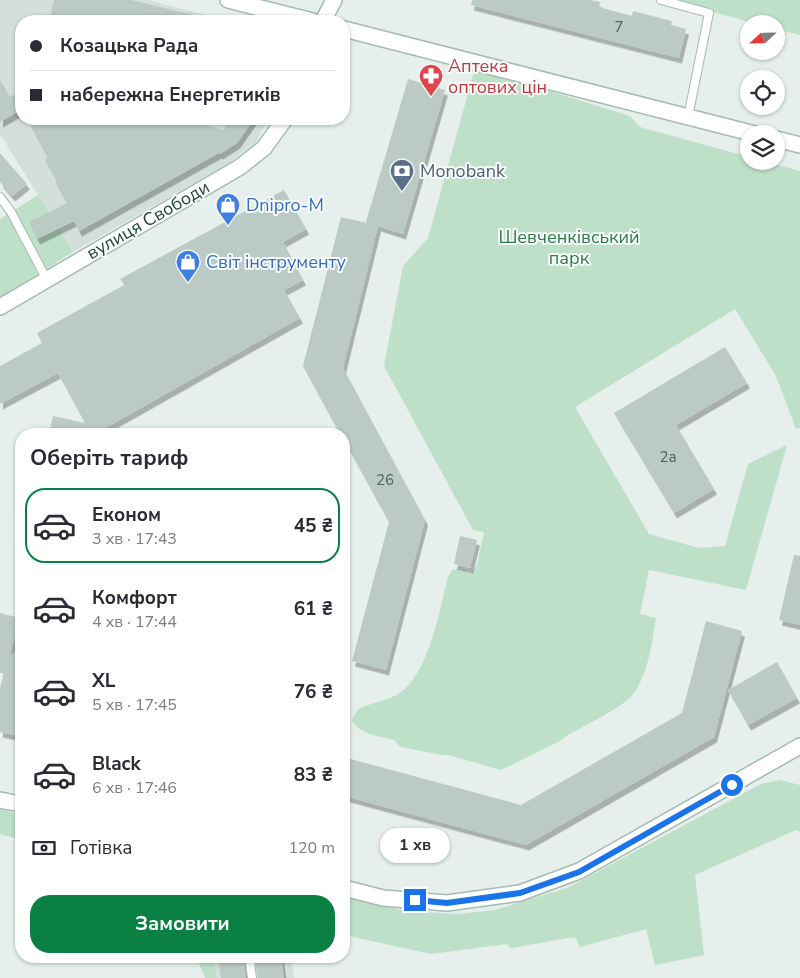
<!DOCTYPE html>
<html lang="uk">
<meta charset="utf-8">
<style>
:root{--surface:#fff;--page:#f7f7f7;--text:#2b2b33;--muted:#7c7c81;--line:#e1e1e2;--accent:#0b8043}
body{margin:0;font-family:"Nunito Sans",sans-serif;background:var(--page);color:var(--text);height:100vh;display:flex;flex-direction:column;font-size:19px;white-space:nowrap}
*{box-sizing:border-box;margin:0}
p{font-size:16px;color:var(--muted)}
.icon{flex:none;width:28px;height:28px;fill:none;stroke:currentColor;stroke-width:2;stroke-linecap:round;stroke-linejoin:round}
.map{position:relative;flex:1;overflow:hidden}
.details{position:absolute;left:15px;top:428px;width:335px;height:535px;display:flex;flex-direction:column;background:var(--surface);border-radius:20px;box-shadow:0 1px 4px #0004}
.details>*{flex:none}
.banner{position:absolute;left:15px;top:15px;width:335px;height:110px;border-radius:20px;box-shadow:0 1px 4px #0004;display:grid;align-content:center;height:110px;padding:0 15px;background:var(--surface)}
.needle{width:32px;rotate:248deg}
.controls{position:absolute;left:740px;top:15px;display:grid;gap:10px}
.controls a{display:grid;place-items:center;width:45px;height:45px;border-radius:50%;background:var(--surface);box-shadow:0 1px 4px #0004;font-size:25px}
.end{position:absolute;width:22px;height:22px;margin:-11px;border:6px solid #1a73e8;background:#fff;box-shadow:0 0 0 2px #fff}
.from{border-radius:50%}
.bubble{position:absolute;height:35px;border-radius:18px;background:var(--surface);box-shadow:0 1px 4px #0004;font-size:16px;font-weight:700;line-height:35px;text-align:center}
.banner b{display:flex;align-items:center;gap:18px;height:48px;font-size:19px}
.banner b+b{border-top:1px solid var(--line)}
.banner i{width:12px;height:12px;background:var(--text)}
ul{padding:0;list-style:none}
li{display:flex;align-items:center;gap:15px;height:75px;margin:0 10px 8px;padding:0 5px;border:2px solid transparent;border-radius:20px}
li div{flex:1}
li b{display:block;font-size:19px}
li em{font-style:normal;font-weight:700}
li.on{border-color:var(--accent)}
li>.icon{width:45px;height:45px;stroke-width:1.5}
h2{padding:0 15px;font-size:22px;line-height:60px}
.pay{display:flex;align-items:center;gap:12px;height:55px;padding:0 15px;font-size:19px}
.pay p{margin-inline-start:auto}
.cta{display:flex;gap:10px;margin-top:auto;padding:10px 15px}
.cta a{flex:1;height:58px;border-radius:20px;background:var(--accent);color:#fff;font-size:20px;font-weight:700;line-height:58px;text-align:center}
.map>svg:first-child{display:block}
.built{fill:#d4dfda}
.green{fill:#bfe0c8}
.building{fill:#bbcac4;filter:url(#shadow)}
.lines{fill:none;stroke-linecap:round;stroke-linejoin:round}
.lane-casing{stroke:#a8b8b2;stroke-width:10}
.secondary-casing{stroke:#a4bbb3;stroke-width:18}
.lane{stroke:#fff;stroke-width:8}
.secondary{stroke:#fff;stroke-width:15}
.route{stroke:#1a73e8;stroke-width:6}
.labels{text-anchor:middle;stroke-width:4;stroke-linejoin:round;paint-order:stroke}
.number-label{font-size:15px;fill:#4a645c}
.health-label{font-size:18px;fill:#be3a42;stroke:#f7fbf9;text-anchor:start}
.service-label{font-size:18px;fill:#4e5e75;stroke:#f7fbf9;text-anchor:start}
.shop-label{font-size:18px;fill:#366cbe;stroke:#f7fbf9;text-anchor:start}
.street-label{font-size:18px;fill:#24423a;stroke:#f7fbf9}
.park-label{font-size:18px;fill:#2d7a4b;stroke:#f7fbf9}
</style>
<div class="map">
<svg width="800" height="978" viewBox="0 0 800 978">
<defs>
<filter id="shadow"><feDropShadow dx="3" dy="5.5" stdDeviation="0" flood-color="#0004"/></filter>
</defs>
<rect width="100%" height="100%" fill="#e6efeb"/>
<g class="built">
<polygon points="0,0 148,0 229,21 21,21 21,119 268,119 257,141 229,163 73,252 0,134"/>
<polygon points="213,956 291,956 294,978 217,978"/>
</g>
<g class="green">
<polygon points="675,0 800,0 800,35 776,29 776,24 758,24 675,2"/>
<path d="M475,68L630,116L640,127L749,157V161H765L800,171V428L796,429L776,376L735,309L575,407L649,534L699,548L725,546L748,464L787,445L746,590L649,570L640,614L656,618C652,642 649,672 634,693C623,708 585,725 568,735L560,741L501,770L448,755H442L401,747L397,744L395,740C381,737 358,734 352,720L358,709C371,703 386,701 398,694C429,675 439,611 448,577L452,570C460,568 465,569 470,574L477,565L484,532L473,530L384,366L403,266L428,238Z"/>
<polygon points="38,195 73,252 0,298 0,219"/>
<polygon points="780,780 800,785 800,832 796,830 695,875 704,955 655,965 646,929 580,947 575,937 511,948 507,944 431,954 344,935 344,897 406,911 458,914 495,910 567,888 761,784"/>
<polygon points="0,809 21,815 21,840 0,834"/>
<polygon points="196,956 213,956 217,978 205,978"/>
</g>
<g class="building">
<polygon points="54,0 131,0 193,15 192,21 49,21"/>
<polygon points="472,0 590,0 600,2 599,7 632,16 633,11 672,21 671,25 686,29 679,58 471,5"/>
<polygon points="408,79 445,90 403,234 378,226 343,368 425,520 386,670 352,661 389,522 344,440 344,434 340,434 303,366 341,217 367,223 366,222"/>
<polygon points="0,80 10,97 21,92 21,110 0,122"/>
<polygon points="27,119 186,119 224,130 227,119 254,119 237,143 220,154 219,153 79,231 74,221 37,239 29,222 67,203 55,182 57,181 45,160 48,158"/>
<polygon points="0,153 27,184 12,196 0,182"/>
<polygon points="284,190 306,229 283,242 303,280 284,290 300,318 107,427 106,434 49,434 53,416 85,423 58,373 0,404 0,366 42,343 37,333 124,285 120,279"/>
<polygon points="725,347 747,383 676,425 714,489 674,513 614,413"/>
<polygon points="460,536 477,540 470,568 454,564"/>
<polygon points="794,555 800,556 800,625 779,620"/>
<polygon points="0,613 19,618 10,654 19,656 14,674 6,671 21,675 21,725 18,724 14,735 0,732 0,688 4,673 0,673"/>
<polygon points="706,621 742,631 714,737 526,845 344,796 344,772 347,758 521,805 682,713"/>
<polygon points="777,662 797,698 748,725 728,690"/>
<polygon points="218,956 243,956 246,978 221,978"/>
<polygon points="255,956 281,956 284,978 258,978"/>
</g>
<g class="lines">
<defs>
<g id="lane">
<polyline points="661,0 709,13 688,117"/>
<polyline points="0,197 11,212 47,280"/>
<polyline points="249,956 252,978"/>
</g>
<g id="secondary">
<polyline points="228,0 313,21"/>
<polyline points="323,21 334,0"/>
<polyline points="344,29 755,134"/>
<polyline points="776,139 800,145"/>
<polyline points="0,307 240,167 264,148 285,119"/>
<polyline points="0,800 21,804"/>
<polyline points="344,888 383,898 447,903 520,893 579,871 800,746"/>
</g>
</defs>
<use href="#lane" class="lane-casing"/>
<use href="#secondary" class="secondary-casing"/>
<use href="#lane" class="lane"/>
<use href="#secondary" class="secondary"/>
</g>
<g class="lines">
<polyline class="route" points="415,900 447,903 520,893 579,872 732,785"/>
</g>
<defs>
<symbol id="pharmacy-pin" viewBox="-11 -11 22 30"><path d="M0 17L-7.5 6A9.5 9.5 0 1 1 7.5 6Z" fill="#e0444e" stroke="#f7fbf9"/><path d="M-2-6h4v4h4v4h-4v4h-4v-4h-4v-4h4Z" fill="#fff"/></symbol>
<symbol id="bank-pin" viewBox="-11 -11 22 30"><path d="M0 17L-7.5 6A9.5 9.5 0 1 1 7.5 6Z" fill="#5c6f8a" stroke="#f7fbf9"/><path d="M-6-4H6V4H-6ZM0-2.3a2.3 2.3 0 1 0 0 4.6a2.3 2.3 0 1 0 0-4.6Z" fill="#fff"/></symbol>
<symbol id="shop-pin" viewBox="-11 -11 22 30"><path d="M0 17L-7.5 6A9.5 9.5 0 1 1 7.5 6Z" fill="#3f7fe0" stroke="#f7fbf9"/><path d="M-5-2.5h2.3a2.7 3.5 0 0 1 5.4 0H5L5.5 6h-11ZM-1.5-2.5h3a1.5 2.3 0 0 0-3 0Z" fill="#fff"/></symbol>
</defs>
<g fill-rule="evenodd">
<use href="#pharmacy-pin" x="417" y="62" width="28" height="38"/>
<use href="#bank-pin" x="388" y="157" width="28" height="38"/>
<use href="#shop-pin" x="214" y="191" width="28" height="38"/>
<use href="#shop-pin" x="174" y="248" width="28" height="38"/>
</g>
<g class="labels">
<g class="number-label">
<text x="619" y="32">7</text>
<text x="668" y="462">2а</text>
<text x="385" y="485">26</text>
</g>
<g class="health-label">
<text x="448" y="72">Аптека<tspan x="448" dy="21">оптових цін</tspan></text>
</g>
<g class="service-label">
<text x="420" y="177">Monobank</text>
</g>
<g class="shop-label">
<text x="246" y="211">Dnipro-M</text>
<text x="206" y="268">Світ інструменту</text>
</g>
<g class="street-label">
<text transform="translate(148 220) rotate(-30)" y="6">вулиця Свободи</text>
</g>
<g class="park-label">
<text x="569" y="243">Шевченківський<tspan x="569" dy="21">парк</tspan></text>
</g>
</g>
</svg>
<div class="controls">
<a><svg class="needle" viewBox="-14 -14 28 28"><path d="M0-13l5 13h-10z" fill="#e53935"/><path d="M0 13l5-13h-10z" fill="#7c7c81"/></svg></a>
<a><svg class="icon" aria-label="locate" viewBox="0 0 24 24"><circle cx="12" cy="12" r="6"/><path d="M12 2v4M12 18v4M2 12h4M18 12h4"/></svg></a>
<a><svg class="icon" aria-label="layers" viewBox="0 0 24 24"><path d="M12 4l9 5-9 5-9-5zM3 14l9 5 9-5"/></svg></a>
</div>
<i class="end from" style="left:732px;top:785px"></i>
<i class="end" style="left:415px;top:900px"></i>
<div class="bubble" style="left:380px;top:828px;width:70px">1 хв</div>
<div class="banner">
<b><i class="from"></i>Козацька Рада</b>
<b><i></i>набережна Енергетиків</b>
</div>
<section class="details">
<h2>Оберіть тариф</h2>
<ul>
<li class="on"><svg class="icon" aria-label="car" viewBox="0 0 24 24"><path d="M5 17H2v-5l4-1 3-4h7l3 4 3 1v5h-3M9 17h6M6 11h13"/><circle cx="7" cy="17" r="2"/><circle cx="17" cy="17" r="2"/></svg><div><b>Економ</b><p>3 хв · 17:43</p></div><em>45 ₴</em></li>
<li><svg class="icon" aria-label="car" viewBox="0 0 24 24"><path d="M5 17H2v-5l4-1 3-4h7l3 4 3 1v5h-3M9 17h6M6 11h13"/><circle cx="7" cy="17" r="2"/><circle cx="17" cy="17" r="2"/></svg><div><b>Комфорт</b><p>4 хв · 17:44</p></div><em>61 ₴</em></li>
<li><svg class="icon" aria-label="car" viewBox="0 0 24 24"><path d="M5 17H2v-5l4-1 3-4h7l3 4 3 1v5h-3M9 17h6M6 11h13"/><circle cx="7" cy="17" r="2"/><circle cx="17" cy="17" r="2"/></svg><div><b>XL</b><p>5 хв · 17:45</p></div><em>76 ₴</em></li>
<li><svg class="icon" aria-label="car" viewBox="0 0 24 24"><path d="M5 17H2v-5l4-1 3-4h7l3 4 3 1v5h-3M9 17h6M6 11h13"/><circle cx="7" cy="17" r="2"/><circle cx="17" cy="17" r="2"/></svg><div><b>Black</b><p>6 хв · 17:46</p></div><em>83 ₴</em></li>
</ul>
<div class="pay"><svg class="icon" aria-label="cash" viewBox="0 0 24 24"><path d="M3 7h18v10H3z"/><circle cx="12" cy="12" r="2"/></svg>Готівка<p>120 m</p></div>
<div class="cta"><a>Замовити</a></div>
</section>
</div>
